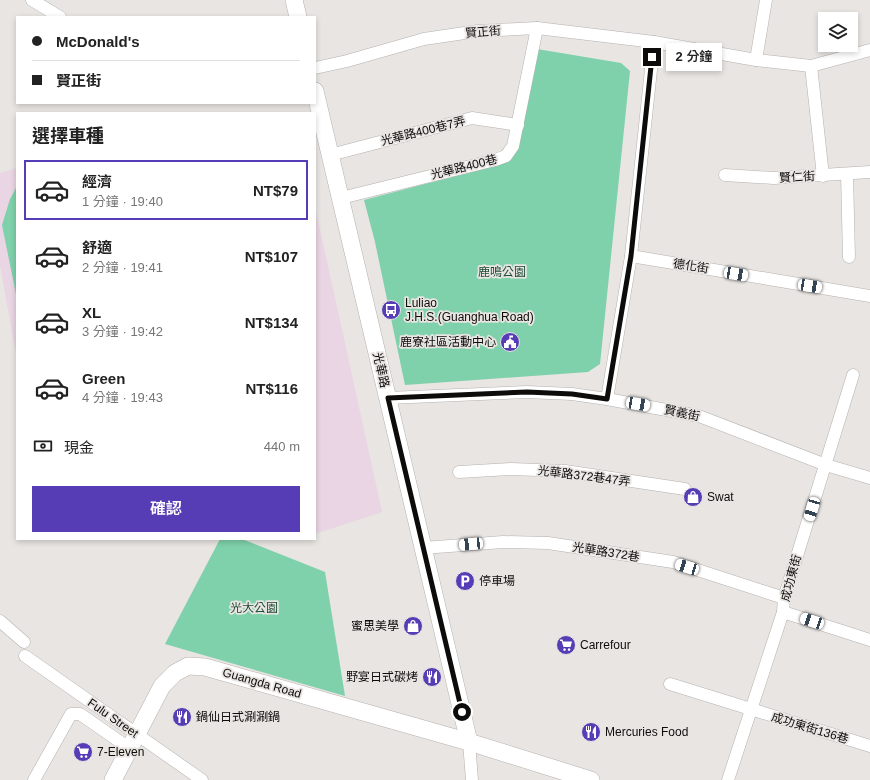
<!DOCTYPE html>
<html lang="zh-TW">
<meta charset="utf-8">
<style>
:root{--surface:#fff;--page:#f6f6f6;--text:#222;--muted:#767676;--line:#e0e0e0;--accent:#563db5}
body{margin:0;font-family:Helvetica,"Noto Sans TC",sans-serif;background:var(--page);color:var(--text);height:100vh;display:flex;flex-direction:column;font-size:15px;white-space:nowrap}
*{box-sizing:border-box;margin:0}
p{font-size:13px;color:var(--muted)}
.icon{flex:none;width:22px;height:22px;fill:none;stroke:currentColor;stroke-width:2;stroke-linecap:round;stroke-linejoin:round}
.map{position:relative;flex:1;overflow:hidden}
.side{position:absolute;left:16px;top:112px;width:300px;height:428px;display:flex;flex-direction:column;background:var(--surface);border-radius:0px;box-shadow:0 2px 6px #0003}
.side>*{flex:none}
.guide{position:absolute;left:16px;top:16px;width:300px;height:88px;border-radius:0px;box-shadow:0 2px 6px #0003;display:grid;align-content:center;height:88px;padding:0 16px;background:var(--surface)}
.tools{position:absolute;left:818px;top:12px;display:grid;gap:8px}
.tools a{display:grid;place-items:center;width:40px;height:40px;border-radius:0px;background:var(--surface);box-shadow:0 2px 6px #0003;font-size:20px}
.end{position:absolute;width:18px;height:18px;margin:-9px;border:5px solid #0d0c0b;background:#fff;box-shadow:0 0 0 2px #fff}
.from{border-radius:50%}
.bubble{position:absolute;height:28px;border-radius:0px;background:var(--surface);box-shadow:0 2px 6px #0003;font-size:13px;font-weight:600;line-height:28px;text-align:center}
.car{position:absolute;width:12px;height:24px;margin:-12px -6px;border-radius:5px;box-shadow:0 0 3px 1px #0007;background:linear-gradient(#fff 24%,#345 0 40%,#fff 0 76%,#345 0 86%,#fff 0)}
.guide b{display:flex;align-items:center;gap:14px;height:38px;font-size:15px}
.guide b+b{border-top:1px solid var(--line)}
.guide i{width:10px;height:10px;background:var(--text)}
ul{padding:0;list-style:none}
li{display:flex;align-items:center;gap:12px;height:60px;margin:0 8px 6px;padding:0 8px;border:2px solid transparent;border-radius:0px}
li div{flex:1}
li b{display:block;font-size:15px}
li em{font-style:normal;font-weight:600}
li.on{border-color:var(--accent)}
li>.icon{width:36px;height:36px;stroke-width:1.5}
h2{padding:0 16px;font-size:18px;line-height:48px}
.pay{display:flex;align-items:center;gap:10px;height:44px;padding:0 16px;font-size:15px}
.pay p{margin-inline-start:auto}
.button{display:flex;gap:8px;margin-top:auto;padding:8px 16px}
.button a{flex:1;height:46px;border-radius:0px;background:var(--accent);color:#fff;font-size:16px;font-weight:600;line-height:46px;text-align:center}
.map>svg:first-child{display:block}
.education{fill:#e9d5e3}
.green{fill:#7ed1aa}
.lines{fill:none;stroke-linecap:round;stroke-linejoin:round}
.street-casing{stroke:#b5b1ae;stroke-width:13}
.secondary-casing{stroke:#b5b1ae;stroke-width:18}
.street{stroke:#fff;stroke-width:12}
.secondary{stroke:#fff;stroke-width:17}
.route{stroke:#0d0c0b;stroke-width:5}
.labels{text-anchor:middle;stroke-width:3.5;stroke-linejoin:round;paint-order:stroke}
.street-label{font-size:12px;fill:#0d0c0b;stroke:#e8e5e2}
.park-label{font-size:12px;fill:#1a4a35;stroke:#e8e5e2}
.poi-label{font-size:12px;fill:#0d0c0b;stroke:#e8e5e2;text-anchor:start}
</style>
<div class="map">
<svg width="870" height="780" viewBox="0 0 870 780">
<rect width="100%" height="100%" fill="#e8e5e2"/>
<g class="education">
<polygon points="17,168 17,358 0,266 0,173"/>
<polygon points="315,207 382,512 315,534"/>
</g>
<g class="green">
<polygon points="531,48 621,63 630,71 600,364 588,372 405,385 375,242 364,200 486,168 512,139"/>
<polygon points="17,186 17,299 2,225 10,199"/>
<polygon points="220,539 242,539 325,572 345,696 165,644"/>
</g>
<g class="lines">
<defs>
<g id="street">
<polyline points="32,0 60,17"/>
<polyline points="756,60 766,0"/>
<polyline points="811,66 823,176"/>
<polyline points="315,68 347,61 424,39 478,31 537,28 654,42 756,60 811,66 870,50"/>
<polyline points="330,155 472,118 518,125"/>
<polyline points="847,174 849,257"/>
<polyline points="725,175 774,178 870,172"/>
<polyline points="341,198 495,160 506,156 513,146 537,28"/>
<polyline points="631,256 870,296"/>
<polyline points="388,398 527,392 572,394 607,399 699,416 826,465 870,478"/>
<polyline points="607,399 631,256 654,42"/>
<polyline points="459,472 511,469 565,471 685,489"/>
<polyline points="423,548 503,542 548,543 673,562 784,598"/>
<polyline points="783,612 870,640"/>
<polyline points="0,621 24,642"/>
<polyline points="25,656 202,780"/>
<polyline points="670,684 870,746"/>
<polyline points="469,742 472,780"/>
<polyline points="34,780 71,714 80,714 129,748"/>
<polyline points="728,780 783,612 784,598 853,375"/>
</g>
<g id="secondary">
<polyline points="294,0 298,17"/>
<polyline points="315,91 469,742"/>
<polyline points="113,780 162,686 175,673 188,666 205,667 469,742 591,780"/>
</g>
</defs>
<use href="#street" class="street-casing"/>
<use href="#secondary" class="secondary-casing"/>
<use href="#street" class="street"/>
<use href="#secondary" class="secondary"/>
</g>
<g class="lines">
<polyline class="route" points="462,712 388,398 527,392 572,394 607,399 631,256 652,57"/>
</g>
<defs>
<symbol id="bus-disc" viewBox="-11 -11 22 22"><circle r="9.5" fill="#563db5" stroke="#e8e5e2"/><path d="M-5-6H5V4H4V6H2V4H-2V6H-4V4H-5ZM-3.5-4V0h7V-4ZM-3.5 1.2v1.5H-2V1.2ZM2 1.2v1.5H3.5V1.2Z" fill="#fff"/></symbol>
<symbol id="civic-disc" viewBox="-11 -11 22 22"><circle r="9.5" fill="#563db5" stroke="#e8e5e2"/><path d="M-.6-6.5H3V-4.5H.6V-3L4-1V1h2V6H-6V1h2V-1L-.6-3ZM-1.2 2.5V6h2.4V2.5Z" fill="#fff"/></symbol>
<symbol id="shop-disc" viewBox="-11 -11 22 22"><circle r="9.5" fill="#563db5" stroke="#e8e5e2"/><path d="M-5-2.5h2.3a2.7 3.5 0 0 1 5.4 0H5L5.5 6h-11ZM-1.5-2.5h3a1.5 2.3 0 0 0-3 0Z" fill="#fff"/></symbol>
<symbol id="parking-disc" viewBox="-11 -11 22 22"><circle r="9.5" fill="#563db5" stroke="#e8e5e2"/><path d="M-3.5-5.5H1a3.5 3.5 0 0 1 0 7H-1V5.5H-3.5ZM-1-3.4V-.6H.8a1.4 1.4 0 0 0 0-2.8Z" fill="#fff"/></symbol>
<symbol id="supermarket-disc" viewBox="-11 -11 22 22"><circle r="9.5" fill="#563db5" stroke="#e8e5e2"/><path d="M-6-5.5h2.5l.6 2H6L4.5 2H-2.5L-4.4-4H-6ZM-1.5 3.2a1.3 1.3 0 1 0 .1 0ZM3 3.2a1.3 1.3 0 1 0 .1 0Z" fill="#fff"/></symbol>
<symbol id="restaurant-disc" viewBox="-11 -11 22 22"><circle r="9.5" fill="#563db5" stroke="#e8e5e2"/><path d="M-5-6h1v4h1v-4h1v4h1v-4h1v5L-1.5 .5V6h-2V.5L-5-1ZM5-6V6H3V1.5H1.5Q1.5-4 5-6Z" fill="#fff"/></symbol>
</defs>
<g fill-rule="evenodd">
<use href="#bus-disc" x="380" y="299" width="22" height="22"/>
<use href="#civic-disc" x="499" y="331" width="22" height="22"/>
<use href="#shop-disc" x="682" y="486" width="22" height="22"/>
<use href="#parking-disc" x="454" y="570" width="22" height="22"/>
<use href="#shop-disc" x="402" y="615" width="22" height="22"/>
<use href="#supermarket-disc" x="555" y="634" width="22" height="22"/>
<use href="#restaurant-disc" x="421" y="666" width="22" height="22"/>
<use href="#restaurant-disc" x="171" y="706" width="22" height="22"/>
<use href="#restaurant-disc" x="580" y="721" width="22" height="22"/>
<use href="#supermarket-disc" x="72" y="741" width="22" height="22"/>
</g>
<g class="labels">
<g class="street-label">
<text transform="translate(483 32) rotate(-5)" y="4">賢正街</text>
<text transform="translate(423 131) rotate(-14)" y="4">光華路400巷7弄</text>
<text transform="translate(464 167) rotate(-14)" y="4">光華路400巷</text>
<text transform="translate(797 177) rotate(-3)" y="4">賢仁街</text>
<text transform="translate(691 266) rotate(9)" y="4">德化街</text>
<text transform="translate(381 370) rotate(77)" y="4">光華路</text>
<text transform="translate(682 413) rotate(12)" y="4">賢義街</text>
<text transform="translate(584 476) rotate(7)" y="4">光華路372巷47弄</text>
<text transform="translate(606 552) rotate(9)" y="4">光華路372巷</text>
<text transform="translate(791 578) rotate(-75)" y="4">成功東街</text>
<text transform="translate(262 683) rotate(16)" y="4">Guangda Road</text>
<text transform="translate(113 718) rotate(35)" y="4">Fulu Street</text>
<text transform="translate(810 728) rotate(17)" y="4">成功東街136巷</text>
</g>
<g class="park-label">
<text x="502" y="276">鹿鳴公園</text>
<text x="254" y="612">光大公園</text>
</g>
<g class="poi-label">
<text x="405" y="307">Luliao<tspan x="405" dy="14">J.H.S.(Guanghua Road)</tspan></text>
<text x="496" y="346" text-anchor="end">鹿寮社區活動中心</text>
<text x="707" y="501">Swat</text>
<text x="479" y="585">停車場</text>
<text x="399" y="630" text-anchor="end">蜜思美學</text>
<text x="580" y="649">Carrefour</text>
<text x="418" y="681" text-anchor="end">野宴日式碳烤</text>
<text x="196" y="721">鍋仙日式涮涮鍋</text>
<text x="605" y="736">Mercuries Food</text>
<text x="97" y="756">7-Eleven</text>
</g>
</g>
</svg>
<div class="tools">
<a><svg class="icon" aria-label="layers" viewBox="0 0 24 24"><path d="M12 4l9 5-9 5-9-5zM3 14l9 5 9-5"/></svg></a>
</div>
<i class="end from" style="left:462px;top:712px"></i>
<i class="end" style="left:652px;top:57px"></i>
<div class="bubble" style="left:666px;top:43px;width:56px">2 分鐘</div>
<i class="car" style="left:736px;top:274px;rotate:100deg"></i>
<i class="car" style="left:810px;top:286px;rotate:99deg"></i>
<i class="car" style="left:638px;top:404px;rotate:100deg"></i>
<i class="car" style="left:812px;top:509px;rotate:197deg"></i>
<i class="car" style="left:471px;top:544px;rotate:265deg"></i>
<i class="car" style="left:687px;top:567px;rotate:287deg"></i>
<i class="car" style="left:812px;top:621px;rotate:288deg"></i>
<div class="guide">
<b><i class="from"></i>McDonald's</b>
<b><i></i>賢正街</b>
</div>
<section class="side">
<h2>選擇車種</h2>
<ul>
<li class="on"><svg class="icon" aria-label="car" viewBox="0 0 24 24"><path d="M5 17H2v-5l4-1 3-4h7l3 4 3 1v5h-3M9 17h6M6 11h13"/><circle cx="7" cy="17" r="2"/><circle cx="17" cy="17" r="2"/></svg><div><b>經濟</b><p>1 分鐘 · 19:40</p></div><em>NT$79</em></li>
<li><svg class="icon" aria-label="car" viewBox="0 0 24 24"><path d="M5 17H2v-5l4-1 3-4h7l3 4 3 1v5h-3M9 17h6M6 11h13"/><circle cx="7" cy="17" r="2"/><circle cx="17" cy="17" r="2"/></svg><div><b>舒適</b><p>2 分鐘 · 19:41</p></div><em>NT$107</em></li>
<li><svg class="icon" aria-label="car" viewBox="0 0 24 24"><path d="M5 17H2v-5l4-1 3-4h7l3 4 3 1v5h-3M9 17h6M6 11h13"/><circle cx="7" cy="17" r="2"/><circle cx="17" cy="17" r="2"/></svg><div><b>XL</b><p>3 分鐘 · 19:42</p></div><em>NT$134</em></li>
<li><svg class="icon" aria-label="car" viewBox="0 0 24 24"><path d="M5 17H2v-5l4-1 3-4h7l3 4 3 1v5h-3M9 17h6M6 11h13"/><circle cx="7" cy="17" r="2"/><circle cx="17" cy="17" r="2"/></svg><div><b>Green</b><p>4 分鐘 · 19:43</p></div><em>NT$116</em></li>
</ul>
<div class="pay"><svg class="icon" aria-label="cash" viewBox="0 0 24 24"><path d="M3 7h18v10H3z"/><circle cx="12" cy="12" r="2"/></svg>現金<p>440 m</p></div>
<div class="button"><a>確認</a></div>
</section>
</div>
